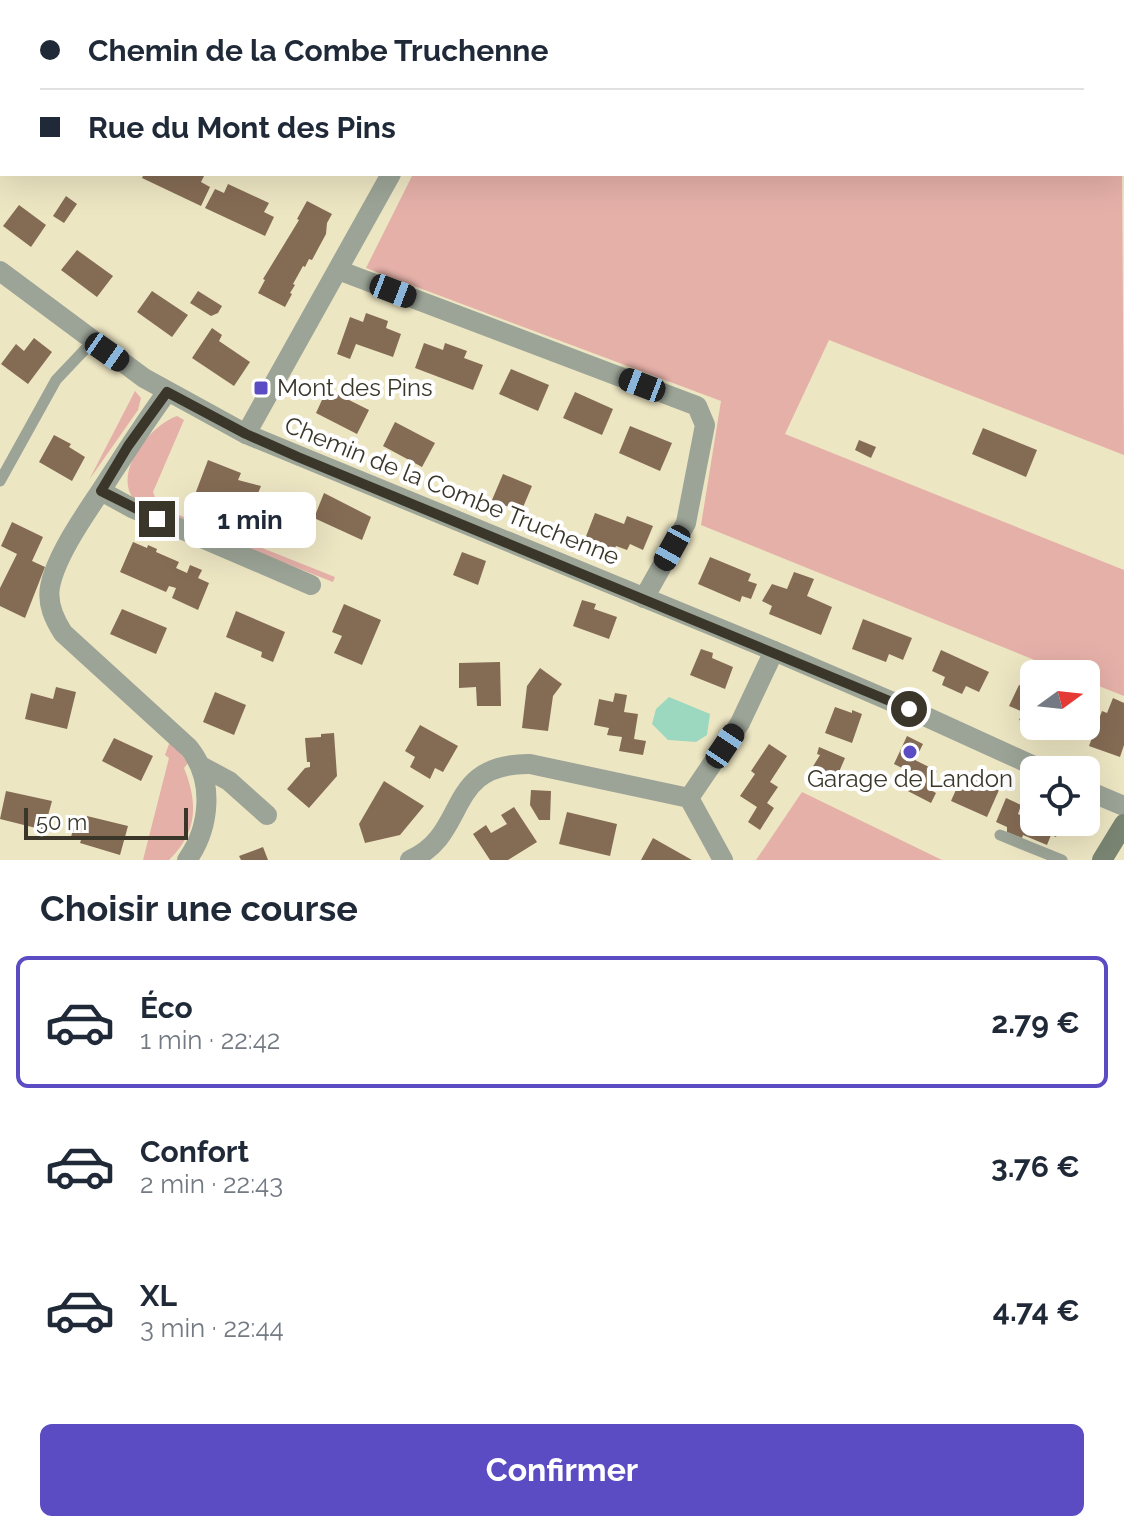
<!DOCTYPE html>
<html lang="fr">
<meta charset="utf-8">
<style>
:root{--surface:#fff;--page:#f2f2f3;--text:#1f2937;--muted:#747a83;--line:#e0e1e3;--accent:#5b4cc4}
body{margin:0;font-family:Raleway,sans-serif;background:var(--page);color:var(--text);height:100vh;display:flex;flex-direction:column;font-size:30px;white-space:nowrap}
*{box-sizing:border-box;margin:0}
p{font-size:26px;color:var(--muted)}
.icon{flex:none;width:44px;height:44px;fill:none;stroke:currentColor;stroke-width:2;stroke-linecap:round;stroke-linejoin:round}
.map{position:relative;height:860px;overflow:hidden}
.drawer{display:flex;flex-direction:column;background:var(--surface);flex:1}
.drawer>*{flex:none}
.guide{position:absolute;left:0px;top:0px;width:1124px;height:176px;box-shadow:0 8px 32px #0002;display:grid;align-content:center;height:176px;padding:0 40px;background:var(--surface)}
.needle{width:52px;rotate:75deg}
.buttons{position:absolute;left:1020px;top:660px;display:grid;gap:16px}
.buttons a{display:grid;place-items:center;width:80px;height:80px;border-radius:12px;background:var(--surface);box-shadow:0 8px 32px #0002;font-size:40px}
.scale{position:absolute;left:24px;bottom:20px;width:164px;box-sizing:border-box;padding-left:8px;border:4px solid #3a372a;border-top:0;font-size:22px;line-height:28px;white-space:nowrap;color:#3a372a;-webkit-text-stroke:6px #fff;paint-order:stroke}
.end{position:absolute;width:36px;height:36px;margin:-18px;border:10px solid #3a372a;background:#fff;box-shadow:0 0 0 4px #fff}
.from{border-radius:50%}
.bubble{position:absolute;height:56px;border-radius:12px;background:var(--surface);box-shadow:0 8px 32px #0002;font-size:26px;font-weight:700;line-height:56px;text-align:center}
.car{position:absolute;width:24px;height:48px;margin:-24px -12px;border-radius:10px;box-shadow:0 0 6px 2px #0007;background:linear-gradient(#222 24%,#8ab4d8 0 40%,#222 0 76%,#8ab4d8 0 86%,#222 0)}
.guide b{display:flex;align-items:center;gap:28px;height:76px;font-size:30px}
.guide b+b{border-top:2px solid var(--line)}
.guide i{width:20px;height:20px;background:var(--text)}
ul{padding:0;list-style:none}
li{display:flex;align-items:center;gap:24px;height:132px;margin:0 16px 12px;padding:0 24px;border:4px solid transparent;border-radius:12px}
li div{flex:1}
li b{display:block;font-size:30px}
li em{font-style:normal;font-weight:700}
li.current{border-color:var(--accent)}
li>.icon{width:72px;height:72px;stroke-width:1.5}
h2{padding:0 40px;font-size:36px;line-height:96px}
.action{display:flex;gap:16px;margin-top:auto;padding:16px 40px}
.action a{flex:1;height:92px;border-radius:12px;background:var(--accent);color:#fff;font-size:32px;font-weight:700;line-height:92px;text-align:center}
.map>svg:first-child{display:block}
.green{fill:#e5b0a8}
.water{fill:#9cd7c0}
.building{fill:#846b54}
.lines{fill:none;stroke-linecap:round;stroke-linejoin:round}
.lane{stroke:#9ca497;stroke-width:11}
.street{stroke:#9ca497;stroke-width:20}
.secondary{stroke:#798572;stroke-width:20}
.primary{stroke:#606f57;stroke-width:20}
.route{stroke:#3a372a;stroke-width:10}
.poi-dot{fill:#5b4cc4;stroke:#fff;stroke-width:3}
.labels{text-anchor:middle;stroke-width:8;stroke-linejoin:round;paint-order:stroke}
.poi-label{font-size:24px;fill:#3a372a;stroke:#fff;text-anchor:start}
.street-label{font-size:24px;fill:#3a372a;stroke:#fff}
</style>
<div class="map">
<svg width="1124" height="860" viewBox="0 0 1124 860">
<rect width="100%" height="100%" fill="#ede6c3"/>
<g class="green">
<polygon points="391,0 990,0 992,2 390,2"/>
<polygon points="1122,171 1124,455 829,340 785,434 1124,570 1124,696 1086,681 1086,674 1069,674 701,525 721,401 366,268 413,174 1122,174"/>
<polygon points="135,391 141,398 138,410 89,480"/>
<path d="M177,416L184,420L153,492L159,507L335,577L333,582L149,510C141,505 133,501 130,493C118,465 153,424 177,416Z"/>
<path d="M170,741L188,763L184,768C198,803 198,832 169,860H143L169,758L165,755Z"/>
<polygon points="802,792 942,860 756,860"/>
</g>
<polygon class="water" points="669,697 710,714 707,735 696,742 668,740 652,724 656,709"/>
<g class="building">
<polygon points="144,174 205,174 201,182 210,187 201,206 142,178"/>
<polygon points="228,184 269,203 264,212 274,217 265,236 205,208 215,189 224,193"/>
<polygon points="66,196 77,204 64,223 53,216"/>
<polygon points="307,201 332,214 327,223 326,234 312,260 309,259 305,267 303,266 293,284 295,285 290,293 292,294 285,307 258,293 265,280 263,279 299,220 297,219"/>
<polygon points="19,205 46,225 31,247 3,226"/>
<polygon points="77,250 113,276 97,297 61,270"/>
<polygon points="152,291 188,315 172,337 137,312"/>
<polygon points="198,291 222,306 218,313 211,316 190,303"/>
<polygon points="366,313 388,321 386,328 401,334 393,357 356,344 350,359 337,354 350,317 363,322"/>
<polygon points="212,328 222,335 219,341 250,362 234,386 192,358"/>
<polygon points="34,338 52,352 28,384 1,364 16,344 24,351"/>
<polygon points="424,343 443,350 445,343 467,351 464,358 483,365 473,390 415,368"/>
<polygon points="511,369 549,385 538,411 499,394"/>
<polygon points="327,389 369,410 357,434 316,413"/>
<polygon points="575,392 613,409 602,435 563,418"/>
<polygon points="395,422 435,443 422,467 383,446"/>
<polygon points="630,426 672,443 660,471 619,453"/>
<polygon points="983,428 1037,450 1026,477 972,454"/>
<polygon points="54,435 71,444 69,447 85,457 72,481 39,462"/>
<polygon points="859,440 876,447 871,458 855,450"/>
<polygon points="208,460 241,473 238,480 261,486 248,518 194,497"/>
<polygon points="503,474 532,486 521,512 492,500"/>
<polygon points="324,493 371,517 362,540 314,518"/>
<polygon points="595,513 624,524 627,516 653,526 643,550 630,544 627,550 616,546 614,550 585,539"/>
<polygon points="12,522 43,537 32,561 45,567 25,618 0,606 0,588 17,554 1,546"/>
<polygon points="133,542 147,548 148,545 157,549 156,552 179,562 176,568 187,573 190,565 202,570 198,578 209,583 198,610 172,598 176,588 169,586 166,592 120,572"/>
<polygon points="462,552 486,561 478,585 453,575"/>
<polygon points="710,557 751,574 748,581 757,584 751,599 742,596 740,602 698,584"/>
<polygon points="794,572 814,579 807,596 832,607 821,635 769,614 772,606 762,601 772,584 787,589"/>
<polygon points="582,600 596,604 594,609 617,617 609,639 573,626"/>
<polygon points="344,604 381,620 362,665 334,653 342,636 332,632"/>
<polygon points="122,609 167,628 156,654 110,634"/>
<polygon points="236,611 285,632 273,662 261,657 262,652 226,637"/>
<polygon points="863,619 912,638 903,660 889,654 886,662 852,649"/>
<polygon points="701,649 713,653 712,658 733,667 725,689 690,675"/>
<polygon points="941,650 989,672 979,692 966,686 962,694 942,685 945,677 932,671"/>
<polygon points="500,662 501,706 477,706 476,687 459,688 459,663"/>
<polygon points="540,668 562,684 553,696 548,731 522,728 527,686"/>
<polygon points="1019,685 1034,691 1034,726 1019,720 1023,712 1009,706"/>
<polygon points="56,687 76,692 67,729 25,719 31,693 53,699"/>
<polygon points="215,692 246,705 234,735 203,722"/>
<polygon points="615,693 627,695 624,712 638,714 634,739 646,741 643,755 619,751 622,737 607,735 609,728 594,725 599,699 613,702"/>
<polygon points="1113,698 1124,703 1124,745 1120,757 1089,746 1102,711 1107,713"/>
<polygon points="835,707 852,713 852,710 862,714 852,743 825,733"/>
<polygon points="420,725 458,746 443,772 435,768 430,779 410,767 415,757 405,751"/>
<polygon points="334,733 337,776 309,808 287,789 305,768 310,767 310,762 307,762 305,738 321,737 321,734"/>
<polygon points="907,736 923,744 915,760 937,771 929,789 936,793 931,803 902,788 910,772 894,764"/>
<polygon points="114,738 153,756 141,781 102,761"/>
<polygon points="769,744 787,756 770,782 778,787 767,803 774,808 760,830 748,822 757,807 740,796 755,774 751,771"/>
<polygon points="819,747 845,758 836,779 812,768 820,755 817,754"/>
<polygon points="963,774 999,790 987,817 951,801"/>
<polygon points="384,781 424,806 400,835 365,843 359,824"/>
<polygon points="531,790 551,791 550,820 539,820 530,805"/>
<polygon points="6,791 52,801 44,830 0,819"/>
<polygon points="1006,798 1021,805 1018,814 1027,819 1034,804 1034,822 1057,822 1055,828 1059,830 1056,837 1051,835 1047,845 1023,835 1022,838 1007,832 1007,827 996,822"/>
<polygon points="514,807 537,842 508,860 490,860 473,834 486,825 491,833 507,824 501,815"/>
<polygon points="567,812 617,824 610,856 559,844"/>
<polygon points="77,816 87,818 87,816 128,826 120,855 80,843 81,840 71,837"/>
<polygon points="653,838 692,860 641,860"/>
<polygon points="263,847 268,860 241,860 239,856"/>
</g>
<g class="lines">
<g class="lane">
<polyline points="0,481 56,380 92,342"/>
<polyline points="1000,835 1062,860"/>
</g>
<g class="street">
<polyline points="0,57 2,58"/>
<polyline points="338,270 697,406 705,425 686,523 644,598"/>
<polyline points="0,271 144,378 246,434 774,651 909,709 1043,770"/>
<path d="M167,392C142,426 121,460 98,495C82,519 55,558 50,587C47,604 54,619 63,633L189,748C215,780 210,828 187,860"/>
<polyline points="246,434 391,174"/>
<polyline points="101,491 132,508 311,585"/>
<polyline points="201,766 229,781 267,815"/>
<polyline points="1086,790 1124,806"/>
<polyline points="689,798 740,723 774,651"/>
<path d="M410,860C470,834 443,763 530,764L689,798L723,860"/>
</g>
<polyline class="secondary" points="1102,860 1124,824"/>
<g class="primary">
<polyline points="1011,0 1013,2"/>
<polyline points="1122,152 1124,154"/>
</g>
</g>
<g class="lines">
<polyline class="route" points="157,519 101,491 128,446 167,392 246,434 298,457 909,709"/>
</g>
<g class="poi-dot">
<rect x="253" y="380" width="16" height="16" rx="4"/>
<circle cx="910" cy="752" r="8"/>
</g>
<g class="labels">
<g class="poi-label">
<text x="277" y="396">Mont des Pins</text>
<text x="910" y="787" text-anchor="middle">Garage de Landon</text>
</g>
<g class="street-label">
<text transform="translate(452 491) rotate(22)" y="8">Chemin de la Combe Truchenne</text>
</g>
</g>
</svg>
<div class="buttons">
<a><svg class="needle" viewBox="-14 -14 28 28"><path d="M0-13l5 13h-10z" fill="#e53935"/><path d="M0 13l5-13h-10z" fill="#747a83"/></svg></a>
<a><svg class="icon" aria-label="locate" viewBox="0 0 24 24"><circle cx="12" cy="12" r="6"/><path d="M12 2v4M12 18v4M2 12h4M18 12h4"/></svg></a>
</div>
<div class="scale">50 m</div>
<i class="end from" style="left:909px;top:709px"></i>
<i class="end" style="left:157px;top:519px"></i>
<div class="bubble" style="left:184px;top:492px;width:132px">1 min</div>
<i class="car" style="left:393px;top:291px;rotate:111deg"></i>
<i class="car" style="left:107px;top:352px;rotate:125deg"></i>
<i class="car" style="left:642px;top:385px;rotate:291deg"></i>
<i class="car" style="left:672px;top:548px;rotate:209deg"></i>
<i class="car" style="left:725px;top:746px;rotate:34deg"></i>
<div class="guide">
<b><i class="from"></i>Chemin de la Combe Truchenne</b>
<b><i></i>Rue du Mont des Pins</b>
</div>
</div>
<section class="drawer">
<h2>Choisir une course</h2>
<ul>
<li class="current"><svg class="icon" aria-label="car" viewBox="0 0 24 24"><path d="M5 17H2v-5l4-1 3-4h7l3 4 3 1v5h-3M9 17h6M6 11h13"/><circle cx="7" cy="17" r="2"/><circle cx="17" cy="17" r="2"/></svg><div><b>Éco</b><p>1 min · 22:42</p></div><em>2.79 €</em></li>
<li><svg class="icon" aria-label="car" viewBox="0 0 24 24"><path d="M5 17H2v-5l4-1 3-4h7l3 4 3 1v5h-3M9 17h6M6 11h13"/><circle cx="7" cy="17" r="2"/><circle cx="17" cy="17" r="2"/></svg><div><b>Confort</b><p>2 min · 22:43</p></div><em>3.76 €</em></li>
<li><svg class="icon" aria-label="car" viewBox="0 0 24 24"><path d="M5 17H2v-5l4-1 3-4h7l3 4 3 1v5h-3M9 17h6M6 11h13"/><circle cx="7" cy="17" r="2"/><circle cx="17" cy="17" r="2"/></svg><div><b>XL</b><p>3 min · 22:44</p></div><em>4.74 €</em></li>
</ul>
<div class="action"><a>Confirmer</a></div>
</section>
